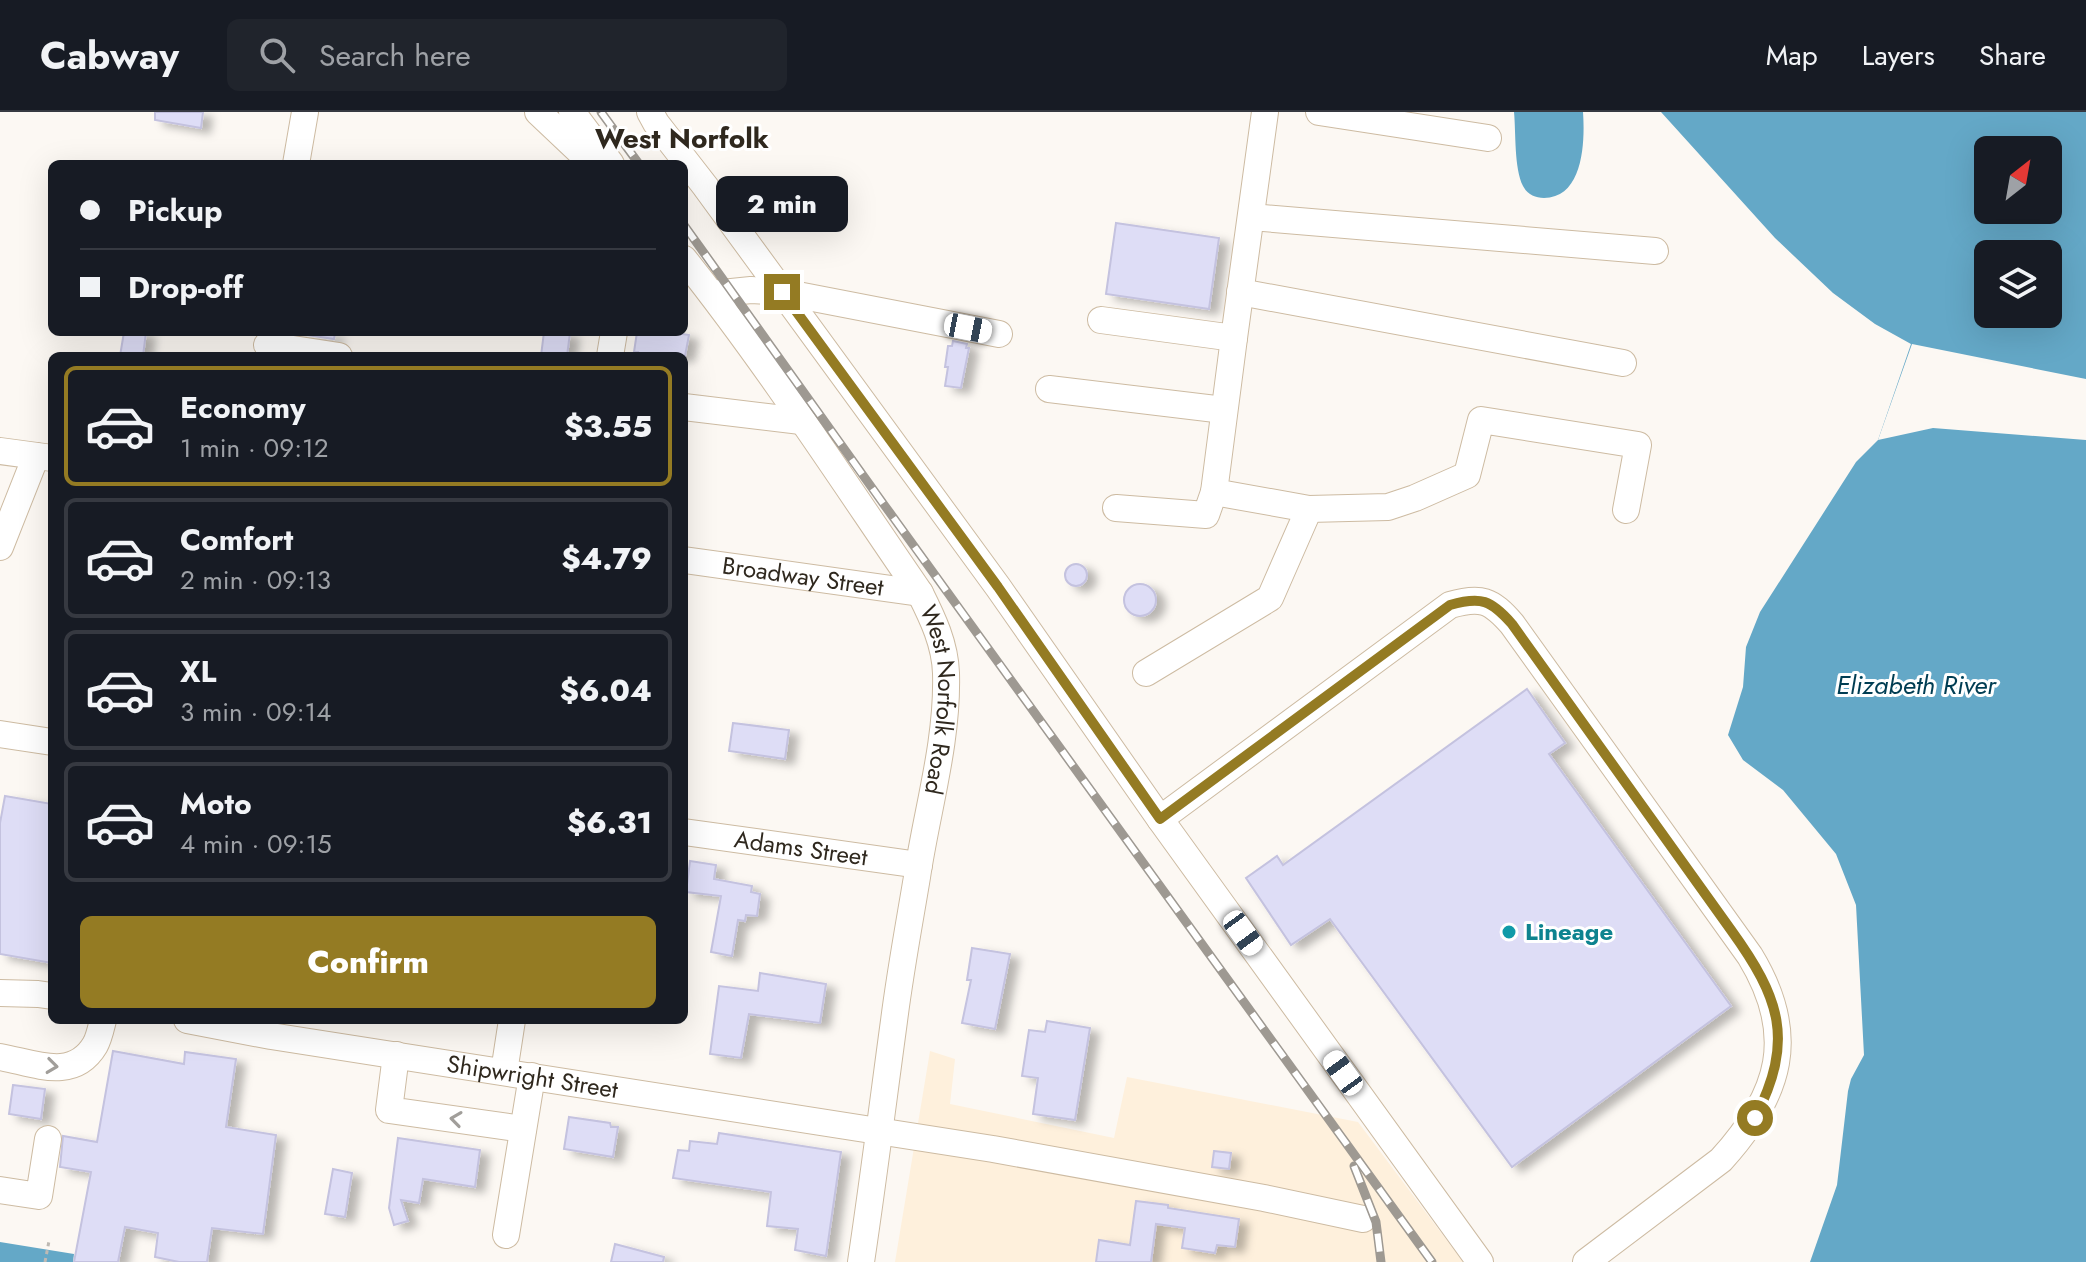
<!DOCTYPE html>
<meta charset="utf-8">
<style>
:root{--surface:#171b24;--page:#20242c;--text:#f1f3f6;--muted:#9ea1a6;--line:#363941;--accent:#947b23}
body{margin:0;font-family:Jost,sans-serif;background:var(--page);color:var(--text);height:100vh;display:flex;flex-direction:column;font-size:30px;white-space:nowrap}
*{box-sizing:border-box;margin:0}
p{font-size:26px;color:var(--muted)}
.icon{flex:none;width:44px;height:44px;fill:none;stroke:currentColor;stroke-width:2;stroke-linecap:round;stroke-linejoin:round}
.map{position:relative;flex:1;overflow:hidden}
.sheet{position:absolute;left:48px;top:240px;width:640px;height:672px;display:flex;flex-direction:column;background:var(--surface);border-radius:12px;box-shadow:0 8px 32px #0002}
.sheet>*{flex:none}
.banner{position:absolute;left:48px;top:48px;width:640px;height:176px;border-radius:12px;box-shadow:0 8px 32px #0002;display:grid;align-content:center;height:176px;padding:0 32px;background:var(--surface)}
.needle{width:52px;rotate:31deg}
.tools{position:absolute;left:1974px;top:24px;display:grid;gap:16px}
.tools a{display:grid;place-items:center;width:88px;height:88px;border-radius:12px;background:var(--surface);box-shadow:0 8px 32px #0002;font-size:40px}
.end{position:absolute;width:36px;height:36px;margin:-18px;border:10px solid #947b23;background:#fff;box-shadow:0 0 0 4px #fff}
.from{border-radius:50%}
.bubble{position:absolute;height:56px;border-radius:12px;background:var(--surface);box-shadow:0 8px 32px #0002;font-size:26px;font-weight:800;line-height:56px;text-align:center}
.car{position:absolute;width:24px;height:48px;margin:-24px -12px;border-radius:10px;box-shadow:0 0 6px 2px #0007;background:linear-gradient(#fff 24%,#345 0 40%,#fff 0 76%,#345 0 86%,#fff 0)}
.banner b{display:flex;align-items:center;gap:28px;height:76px;font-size:30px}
.banner b+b{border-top:2px solid var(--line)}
.banner i{width:20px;height:20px;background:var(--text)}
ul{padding:14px 0 0;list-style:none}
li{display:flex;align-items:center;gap:24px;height:120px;margin:0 16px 12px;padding:0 16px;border:4px solid var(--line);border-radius:12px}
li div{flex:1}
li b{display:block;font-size:30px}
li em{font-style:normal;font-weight:800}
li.active{border-color:var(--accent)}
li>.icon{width:72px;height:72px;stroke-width:1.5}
.action{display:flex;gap:16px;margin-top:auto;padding:16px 32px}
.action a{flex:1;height:92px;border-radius:12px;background:var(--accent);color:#fff;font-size:32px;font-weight:800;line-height:92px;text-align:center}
header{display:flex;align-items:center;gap:48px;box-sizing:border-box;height:112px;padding:0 40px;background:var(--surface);border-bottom:2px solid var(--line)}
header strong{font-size:38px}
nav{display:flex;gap:44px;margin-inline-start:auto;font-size:28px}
.search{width:560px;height:72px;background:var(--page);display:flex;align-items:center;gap:20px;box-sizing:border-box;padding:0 28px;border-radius:12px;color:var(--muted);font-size:30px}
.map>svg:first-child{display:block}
.built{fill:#fef0dc}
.water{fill:#64a8c7;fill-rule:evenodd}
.pier{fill:#fcf8f3}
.building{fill:#deddf6;stroke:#c4c2df;stroke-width:2;filter:url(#shadow)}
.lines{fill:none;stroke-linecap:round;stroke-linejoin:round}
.minor-casing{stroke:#cdbba2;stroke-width:28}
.path{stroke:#beb9b3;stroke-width:3;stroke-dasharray:4 4;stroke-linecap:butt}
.minor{stroke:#fff;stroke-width:26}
.rail-casing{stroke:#9e9992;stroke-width:9}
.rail{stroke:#fff;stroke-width:6;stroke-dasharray:18;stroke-linecap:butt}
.oneway{stroke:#a19e9a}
.route{stroke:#947b23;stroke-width:10}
.culture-dot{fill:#0f9aa8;stroke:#fff;stroke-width:3}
.labels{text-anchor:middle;stroke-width:6;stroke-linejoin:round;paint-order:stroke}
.street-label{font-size:24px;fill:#2f281e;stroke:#fff}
.culture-label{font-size:24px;font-weight:bold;fill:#0d838f;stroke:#fff;text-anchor:start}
.water-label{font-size:26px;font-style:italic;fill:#003d53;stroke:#fff}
.quarter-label{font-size:28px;font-weight:bold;fill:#2f281e;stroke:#fff}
</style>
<header>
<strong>Cabway</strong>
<div class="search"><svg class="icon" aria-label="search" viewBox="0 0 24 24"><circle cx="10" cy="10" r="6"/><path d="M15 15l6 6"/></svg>Search here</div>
<nav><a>Map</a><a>Layers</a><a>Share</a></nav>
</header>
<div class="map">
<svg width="2086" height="1150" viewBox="0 0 2086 1150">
<defs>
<filter id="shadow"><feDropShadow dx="9" dy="5" stdDeviation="4" flood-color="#0004"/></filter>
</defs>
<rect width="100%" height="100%" fill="#fcf8f3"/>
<polygon class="built" points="930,939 955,947 950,992 1114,1026 1127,965 1358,1010 1463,1150 895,1150"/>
<g class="water">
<path d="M1514,0H1583C1585,28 1584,86 1544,86C1535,86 1527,82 1523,74C1514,56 1516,21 1514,0Z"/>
<path d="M1661,0H2086V1150H1810L1837,1073L1848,979L1851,967L1864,943L1856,793L1836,742L1783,678L1743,648L1728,623L1743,575L1746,535L1760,500L1856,350L1878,328L1911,232L1875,212L1833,181L1775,126ZM1988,38H2048V98H1988ZM1988,142H2048V202H1988Z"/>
<polygon points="0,1130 74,1142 73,1150 0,1150"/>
</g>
<polygon class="pier" points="1912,232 2086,267 2086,328 1933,316 1878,328"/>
<g class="building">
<polygon points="155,0 203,0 201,16 155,8"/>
<polygon points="1116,111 1219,126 1209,197 1106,182"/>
<polygon points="124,220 146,220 143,244 120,244"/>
<polygon points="288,220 335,222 334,227"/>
<polygon points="544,220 570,221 567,244 541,244"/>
<polygon points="637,220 670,220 689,223 685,244 637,244 638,240 634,240"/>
<polygon points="953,229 967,232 966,236 969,236 961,276 945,274 948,255 945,255 948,234 952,234"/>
<circle cx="1076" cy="463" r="11"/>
<circle cx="1140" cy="488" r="16"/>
<polygon points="1527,577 1565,631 1549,642 1731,894 1512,1055 1330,807 1291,833 1246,766 1277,744 1283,753"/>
<polygon points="733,611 789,618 785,647 729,639"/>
<polygon points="5,684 52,692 52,851 0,842 0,711"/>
<polygon points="690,749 716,753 714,767 752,774 751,780 760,782 757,804 746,803 745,809 738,808 732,844 711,840 721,784 686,780"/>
<polygon points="972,836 1010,842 995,917 962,911 971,868 967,868"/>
<polygon points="760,861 826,872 820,911 749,902 741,946 710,942 719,874 758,879"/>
<polygon points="1047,909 1090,916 1075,1008 1033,1002 1038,966 1022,964 1029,918 1045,920"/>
<polygon points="113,939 184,952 185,940 236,947 226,1015 276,1023 263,1122 212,1116 207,1150 179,1150 155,1145 158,1121 125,1115 118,1150 74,1150 91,1060 60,1055 63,1024 97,1030"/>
<polygon points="13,973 45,977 41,1007 9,1002"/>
<polygon points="569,1005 610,1011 611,1015 618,1015 613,1045 564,1037"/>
<polygon points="719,1021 841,1040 826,1144 795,1138 798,1117 767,1114 771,1080 673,1066 678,1038 689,1039 690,1029 717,1032"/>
<polygon points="398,1026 480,1038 475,1075 423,1067 419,1091 401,1088 408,1109 394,1113 389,1096"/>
<polygon points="1214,1039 1231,1041 1229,1057 1212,1055"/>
<polygon points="333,1057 352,1061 345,1105 325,1102"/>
<polygon points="1136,1089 1168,1093 1168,1096 1239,1107 1235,1135 1217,1133 1215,1141 1182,1136 1185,1116 1156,1112 1151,1150 1096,1150 1099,1128 1130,1133"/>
<polygon points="615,1132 664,1145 663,1150 611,1150"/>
</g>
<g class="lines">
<defs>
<g id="minor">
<polyline points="538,0 593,52"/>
<polyline points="572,0 611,52"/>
<polyline points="650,0 656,11 705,74 998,475 1160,707 1480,1150"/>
<polyline points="1319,0 1488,26"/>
<polyline points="296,52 305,0"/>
<polyline points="1251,105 1655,139"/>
<path id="s1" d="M684,147C769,254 843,369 920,481C933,507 945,532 946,561C948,630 927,698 917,765C909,813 900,861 894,909C883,990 873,1070 861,1150"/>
<polyline points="1240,180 1623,251"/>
<polyline points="712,182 751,178 782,180 999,222"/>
<polyline points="1101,208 1234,226 1265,0"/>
<polyline points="1234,226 1214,380 1309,397 1388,395 1415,386 1467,363 1481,308 1638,333 1626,398"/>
<polyline points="267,233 339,244"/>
<polyline points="610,244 614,220"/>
<polyline points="1049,277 1224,298"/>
<polyline points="684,295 801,309"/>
<polyline points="0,339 52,346"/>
<polyline points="1116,396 1206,403 1214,380"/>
<polyline points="0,435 36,344"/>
<path id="s2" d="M684,448L920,481"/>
<polyline points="1146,561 1270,486 1309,397"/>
<polyline points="0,622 52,630"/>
<path d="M1160,707L1450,493C1481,484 1491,488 1512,512L1750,844C1798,923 1781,982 1721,1048L1586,1150"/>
<path id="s3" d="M684,720L919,753"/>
<polyline points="0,881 38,882 52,884"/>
<path id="s4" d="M187,908L271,924L993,1037L1264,1086L1363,1107"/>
<polyline points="396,943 389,998 523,1017"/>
<path d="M0,945C34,951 73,970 95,933C99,926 101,916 103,908"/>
<polyline points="504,960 512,908"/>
<polyline points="0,1078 39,1084 48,1027"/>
<polyline points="506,1123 532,964"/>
</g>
</defs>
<use href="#minor" class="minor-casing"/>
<polyline class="path" points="45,1150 49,1129"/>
<use href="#minor" class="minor"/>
<defs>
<g id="rail">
<polyline points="601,0 639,52"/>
<polyline points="684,113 885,394 1432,1150"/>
<polyline points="1354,1054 1376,1110 1381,1150"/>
</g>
</defs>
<use href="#rail" class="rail-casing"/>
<use href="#rail" class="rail"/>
</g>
<defs><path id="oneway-chevron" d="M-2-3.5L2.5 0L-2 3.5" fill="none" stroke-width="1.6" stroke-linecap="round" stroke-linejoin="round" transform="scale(2)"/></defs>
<g class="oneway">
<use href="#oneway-chevron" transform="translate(52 954) rotate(7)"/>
<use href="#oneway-chevron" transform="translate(456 1007) rotate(-172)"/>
</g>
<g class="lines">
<path class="route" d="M782,180L998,475L1160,707L1450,493C1481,484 1491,488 1512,512L1731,818C1780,886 1795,928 1755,1006"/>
</g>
<circle class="culture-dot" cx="1509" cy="820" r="8"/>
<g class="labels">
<g class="street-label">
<text dy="8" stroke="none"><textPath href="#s2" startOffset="120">Broadway Street</textPath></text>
<text dy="8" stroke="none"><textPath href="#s1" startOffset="520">West Norfolk Road</textPath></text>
<text dy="8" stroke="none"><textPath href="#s3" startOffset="118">Adams Street</textPath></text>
<text dy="8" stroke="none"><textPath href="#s4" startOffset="350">Shipwright Street</textPath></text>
</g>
<g class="culture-label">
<text x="1525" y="828">Lineage</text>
</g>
<g class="water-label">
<text x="1916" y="582">Elizabeth River</text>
</g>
<g class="quarter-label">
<text x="682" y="36">West Norfolk</text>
</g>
</g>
</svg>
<div class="tools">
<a><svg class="needle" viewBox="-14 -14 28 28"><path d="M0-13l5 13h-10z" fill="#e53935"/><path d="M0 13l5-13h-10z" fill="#9ea1a6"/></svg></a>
<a><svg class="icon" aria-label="layers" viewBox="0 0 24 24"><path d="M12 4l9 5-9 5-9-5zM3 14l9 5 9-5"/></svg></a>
</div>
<i class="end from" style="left:1755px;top:1006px"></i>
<i class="end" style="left:782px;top:180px"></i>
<div class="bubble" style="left:716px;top:64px;width:132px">2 min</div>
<i class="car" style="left:968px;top:216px;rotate:101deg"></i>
<i class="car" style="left:1243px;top:821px;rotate:144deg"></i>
<i class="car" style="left:1343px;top:961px;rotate:324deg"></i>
<div class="banner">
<b><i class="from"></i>Pickup</b>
<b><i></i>Drop-off</b>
</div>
<section class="sheet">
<ul>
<li class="active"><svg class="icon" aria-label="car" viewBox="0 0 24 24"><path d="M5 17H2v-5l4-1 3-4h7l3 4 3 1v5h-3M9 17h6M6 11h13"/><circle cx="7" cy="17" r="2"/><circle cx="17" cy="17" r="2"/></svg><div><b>Economy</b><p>1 min · 09:12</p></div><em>$3.55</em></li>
<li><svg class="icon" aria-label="car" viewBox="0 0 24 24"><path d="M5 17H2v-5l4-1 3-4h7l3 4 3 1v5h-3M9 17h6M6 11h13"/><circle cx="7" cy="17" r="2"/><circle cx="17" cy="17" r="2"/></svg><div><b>Comfort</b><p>2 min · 09:13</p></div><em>$4.79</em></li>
<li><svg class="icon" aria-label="car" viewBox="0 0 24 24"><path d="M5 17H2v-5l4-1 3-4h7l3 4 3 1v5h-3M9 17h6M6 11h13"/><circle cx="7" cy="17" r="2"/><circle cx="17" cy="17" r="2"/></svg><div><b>XL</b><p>3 min · 09:14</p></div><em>$6.04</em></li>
<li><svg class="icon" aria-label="car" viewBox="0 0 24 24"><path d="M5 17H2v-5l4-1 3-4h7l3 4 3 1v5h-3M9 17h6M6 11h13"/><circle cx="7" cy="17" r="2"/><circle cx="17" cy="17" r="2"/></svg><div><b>Moto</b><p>4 min · 09:15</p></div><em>$6.31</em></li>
</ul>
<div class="action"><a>Confirm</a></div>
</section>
</div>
